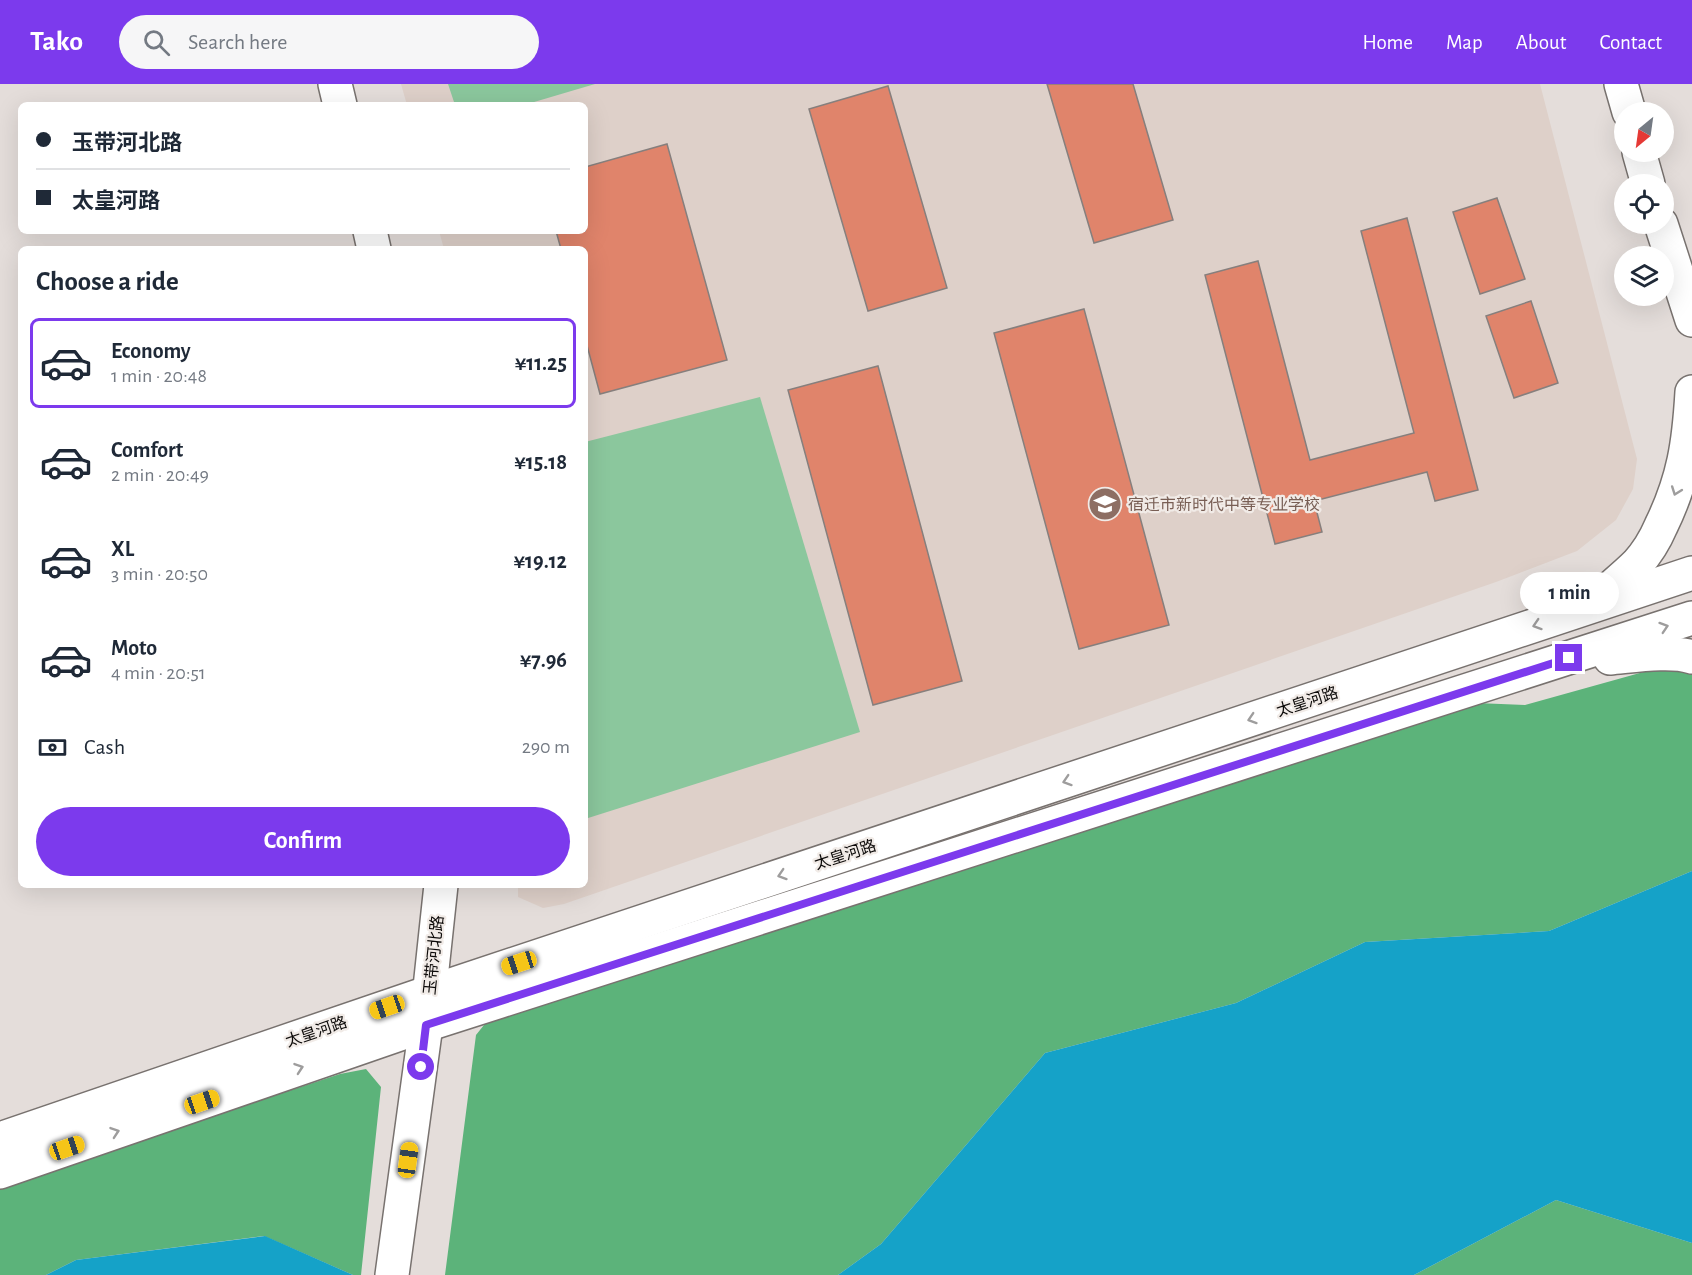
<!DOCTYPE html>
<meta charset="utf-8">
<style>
:root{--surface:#fff;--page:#f6f6f7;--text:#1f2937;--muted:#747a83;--line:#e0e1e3;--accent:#7c3aed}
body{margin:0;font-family:"Alegreya Sans","Noto Sans SC",sans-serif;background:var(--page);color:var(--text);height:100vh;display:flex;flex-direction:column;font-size:22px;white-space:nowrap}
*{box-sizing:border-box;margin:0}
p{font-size:20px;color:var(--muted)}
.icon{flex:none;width:33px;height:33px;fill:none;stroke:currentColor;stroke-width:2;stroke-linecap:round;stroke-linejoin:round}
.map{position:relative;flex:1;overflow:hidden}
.panel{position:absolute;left:18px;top:162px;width:570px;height:642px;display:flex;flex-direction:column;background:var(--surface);border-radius:9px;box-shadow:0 6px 24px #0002}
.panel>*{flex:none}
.top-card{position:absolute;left:18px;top:18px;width:570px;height:132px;border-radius:9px;box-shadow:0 6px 24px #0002;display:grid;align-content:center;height:132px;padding:0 18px;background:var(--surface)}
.needle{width:39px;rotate:209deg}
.buttons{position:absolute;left:1614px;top:18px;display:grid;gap:12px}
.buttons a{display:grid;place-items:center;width:60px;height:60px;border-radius:50%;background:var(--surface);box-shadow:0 6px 24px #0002;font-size:30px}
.end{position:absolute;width:27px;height:27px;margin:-14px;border:8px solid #7c3aed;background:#fff;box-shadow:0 0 0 3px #fff}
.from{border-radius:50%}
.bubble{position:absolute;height:42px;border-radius:21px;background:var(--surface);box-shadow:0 6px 24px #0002;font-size:20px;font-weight:700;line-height:42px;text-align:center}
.car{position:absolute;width:18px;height:36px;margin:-18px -9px;border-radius:8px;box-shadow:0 0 4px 2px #0007;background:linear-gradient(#f5c518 24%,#345 0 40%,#f5c518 0 76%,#345 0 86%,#f5c518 0)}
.top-card b{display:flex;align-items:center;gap:21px;height:57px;font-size:22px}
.top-card b+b{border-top:2px solid var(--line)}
.top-card i{width:15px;height:15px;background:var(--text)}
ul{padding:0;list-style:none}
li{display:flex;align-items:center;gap:18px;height:90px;margin:0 12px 9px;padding:0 6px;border:3px solid transparent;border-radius:9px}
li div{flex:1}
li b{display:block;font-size:22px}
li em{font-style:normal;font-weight:700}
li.selected{border-color:var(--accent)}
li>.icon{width:54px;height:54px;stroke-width:1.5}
h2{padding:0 18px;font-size:27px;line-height:72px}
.pay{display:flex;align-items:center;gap:15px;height:66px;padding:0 18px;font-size:22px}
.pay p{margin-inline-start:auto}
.cta{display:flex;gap:12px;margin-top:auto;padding:12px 18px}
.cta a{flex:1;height:69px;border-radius:36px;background:var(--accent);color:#fff;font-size:24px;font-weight:700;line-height:69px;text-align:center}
header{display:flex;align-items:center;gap:36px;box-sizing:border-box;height:84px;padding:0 30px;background:var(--accent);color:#fff}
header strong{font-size:28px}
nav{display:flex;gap:33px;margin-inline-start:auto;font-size:21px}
.search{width:420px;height:54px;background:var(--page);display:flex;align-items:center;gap:15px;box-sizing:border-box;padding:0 21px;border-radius:33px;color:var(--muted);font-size:22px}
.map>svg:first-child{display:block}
.built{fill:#ded0c9}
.green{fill:#8bc79d}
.forest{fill:#5cb37a}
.water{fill:#15a2c8}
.building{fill:#e0846b;stroke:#867f7d;stroke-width:1.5}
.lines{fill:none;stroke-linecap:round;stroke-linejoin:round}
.secondary-casing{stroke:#78726f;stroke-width:36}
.secondary{stroke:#fff;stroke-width:33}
.oneway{stroke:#9e9d9d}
.route{stroke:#7c3aed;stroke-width:8}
.labels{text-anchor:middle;stroke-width:4.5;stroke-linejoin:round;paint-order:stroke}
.education-label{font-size:16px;fill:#785e54;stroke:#f1ebe7;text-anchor:start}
.street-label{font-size:16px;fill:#0d0b0a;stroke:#f1ebe7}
</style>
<header>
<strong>Tako</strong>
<div class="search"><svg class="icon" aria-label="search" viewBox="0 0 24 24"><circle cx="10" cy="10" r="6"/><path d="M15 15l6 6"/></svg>Search here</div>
<nav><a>Home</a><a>Map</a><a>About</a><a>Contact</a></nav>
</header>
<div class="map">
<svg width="1692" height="1191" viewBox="0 0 1692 1191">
<rect width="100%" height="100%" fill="#e4ddda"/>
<polygon class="built" points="401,0 1540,0 1637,375 1633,405 1616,436 1577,467 1496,498 564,820 543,824 518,813 518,801 585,801 585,165 444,165 439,147 585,147 585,21 407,21"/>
<g class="green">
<polygon points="448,0 595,0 524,21 455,21"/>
<polygon points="760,313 860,648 585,735 585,358"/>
</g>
<g class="forest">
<polygon points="1689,580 1692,581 1692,787 1549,847 1365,858 1236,919 1045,969 881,1160 838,1191 445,1191 476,951 492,931 1452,618 1525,621 1647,587"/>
<polygon points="366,985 381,1003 361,1191 353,1191 264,1152 76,1176 46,1191 0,1191 0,1102 340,990"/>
<polygon points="1556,1116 1692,1159 1692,1191 1414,1191"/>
</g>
<g class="water">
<polygon points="1692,787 1692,1159 1556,1116 1414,1191 838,1191 881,1160 1045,969 1236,919 1365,858 1549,847"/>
<polygon points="265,1152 353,1191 46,1191 76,1176"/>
</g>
<g class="building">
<polygon points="1047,0 1133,0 1173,136 1094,159"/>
<polygon points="888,2 947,204 868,227 809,25"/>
<polygon points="667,60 727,276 600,310 585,254 585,165 561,165 556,147 585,147 585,83"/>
<polygon points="1497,114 1525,195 1480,210 1453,128"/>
<polygon points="1407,134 1478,406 1435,417 1427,388 1314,417 1322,448 1275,460 1205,191 1258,177 1310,376 1414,349 1361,147"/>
<polygon points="1531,217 1558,299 1514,314 1486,232"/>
<polygon points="1084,225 1169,541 1079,565 994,249"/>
<polygon points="878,282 962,597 873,621 788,306"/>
</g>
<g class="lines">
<defs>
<g id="secondary">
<polyline points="335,0 340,21"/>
<polyline points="1621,0 1629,28"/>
<polyline points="1639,68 1648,100"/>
<polyline points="1661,140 1692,236"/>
<polyline points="370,147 374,165"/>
<path d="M1599,514C1611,503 1625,492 1637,480C1647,469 1655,456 1661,442C1684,395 1689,359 1692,308"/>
<path d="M1610,574C1633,572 1671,566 1692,573"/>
<polyline points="0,1055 430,908 1692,489"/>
<polyline points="0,1088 426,941 1692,534"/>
<polyline points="392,1191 426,941 441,801"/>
</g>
</defs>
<use href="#secondary" class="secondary-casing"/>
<use href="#secondary" class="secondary"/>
</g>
<defs><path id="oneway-chevron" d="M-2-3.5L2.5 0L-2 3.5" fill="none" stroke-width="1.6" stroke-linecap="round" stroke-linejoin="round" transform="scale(1.5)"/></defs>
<g class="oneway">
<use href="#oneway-chevron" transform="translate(1676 407) rotate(110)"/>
<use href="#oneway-chevron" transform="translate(1537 541) rotate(162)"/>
<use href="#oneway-chevron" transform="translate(1664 543) rotate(-18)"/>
<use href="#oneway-chevron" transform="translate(1252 635) rotate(162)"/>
<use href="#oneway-chevron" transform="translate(1067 697) rotate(162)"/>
<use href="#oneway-chevron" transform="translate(782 791) rotate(162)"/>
<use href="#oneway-chevron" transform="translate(299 984) rotate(-19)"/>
<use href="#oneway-chevron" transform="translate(115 1048) rotate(-19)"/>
</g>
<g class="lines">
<polyline class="route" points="421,983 426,941 1569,574"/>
</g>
<defs>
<symbol id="school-disc" viewBox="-11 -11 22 22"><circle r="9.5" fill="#8d6e63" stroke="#f1ebe7"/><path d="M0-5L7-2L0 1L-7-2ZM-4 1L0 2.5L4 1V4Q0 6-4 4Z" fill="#fff"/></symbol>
</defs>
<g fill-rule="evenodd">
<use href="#school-disc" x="1086" y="401" width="38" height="38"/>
</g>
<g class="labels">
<g class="education-label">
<text x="1128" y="426">宿迁市新时代中等专业学校</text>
</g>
<g class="street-label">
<text transform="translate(1307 617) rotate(-18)" y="6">太皇河路</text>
<text transform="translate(845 770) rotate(-18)" y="6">太皇河路</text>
<text transform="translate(433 871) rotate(-84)" y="6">玉带河北路</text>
<text transform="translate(316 947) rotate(-19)" y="6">太皇河路</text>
</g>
</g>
</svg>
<div class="buttons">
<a><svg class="needle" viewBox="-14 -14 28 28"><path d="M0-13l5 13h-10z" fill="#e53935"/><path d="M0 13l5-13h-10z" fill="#747a83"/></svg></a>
<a><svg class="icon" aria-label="locate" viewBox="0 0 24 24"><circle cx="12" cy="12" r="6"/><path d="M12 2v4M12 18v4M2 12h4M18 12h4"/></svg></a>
<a><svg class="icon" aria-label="layers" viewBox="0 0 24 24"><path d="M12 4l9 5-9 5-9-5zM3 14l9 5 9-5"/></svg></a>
</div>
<i class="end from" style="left:421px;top:983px"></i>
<i class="end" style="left:1569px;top:574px"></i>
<div class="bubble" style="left:1520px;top:488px;width:99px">1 min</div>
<i class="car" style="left:519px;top:879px;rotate:252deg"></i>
<i class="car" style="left:387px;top:923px;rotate:251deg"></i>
<i class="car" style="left:202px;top:1018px;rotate:71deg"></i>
<i class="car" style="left:67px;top:1064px;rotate:71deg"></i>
<i class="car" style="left:408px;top:1076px;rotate:8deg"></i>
<div class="top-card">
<b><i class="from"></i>玉带河北路</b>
<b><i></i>太皇河路</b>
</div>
<section class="panel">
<h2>Choose a ride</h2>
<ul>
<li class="selected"><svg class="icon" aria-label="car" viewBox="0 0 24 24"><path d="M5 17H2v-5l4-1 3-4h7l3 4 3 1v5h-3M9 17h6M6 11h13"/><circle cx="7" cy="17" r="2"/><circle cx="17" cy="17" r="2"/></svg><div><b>Economy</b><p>1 min · 20:48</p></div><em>¥11.25</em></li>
<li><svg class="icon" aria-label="car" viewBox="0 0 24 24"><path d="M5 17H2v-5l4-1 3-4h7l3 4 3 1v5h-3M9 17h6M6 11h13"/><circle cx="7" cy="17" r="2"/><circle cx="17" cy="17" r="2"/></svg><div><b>Comfort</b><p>2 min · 20:49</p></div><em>¥15.18</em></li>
<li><svg class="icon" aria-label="car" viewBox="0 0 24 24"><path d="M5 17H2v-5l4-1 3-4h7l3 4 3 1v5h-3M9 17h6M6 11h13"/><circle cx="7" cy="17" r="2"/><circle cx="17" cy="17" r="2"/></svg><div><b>XL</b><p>3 min · 20:50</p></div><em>¥19.12</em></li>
<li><svg class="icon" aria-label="car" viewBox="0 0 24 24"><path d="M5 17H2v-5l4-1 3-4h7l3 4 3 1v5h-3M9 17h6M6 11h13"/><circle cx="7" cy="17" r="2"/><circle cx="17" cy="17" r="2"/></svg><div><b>Moto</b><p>4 min · 20:51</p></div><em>¥7.96</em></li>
</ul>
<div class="pay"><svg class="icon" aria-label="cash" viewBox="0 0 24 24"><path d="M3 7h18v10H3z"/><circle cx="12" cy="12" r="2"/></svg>Cash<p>290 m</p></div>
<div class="cta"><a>Confirm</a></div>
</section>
</div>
